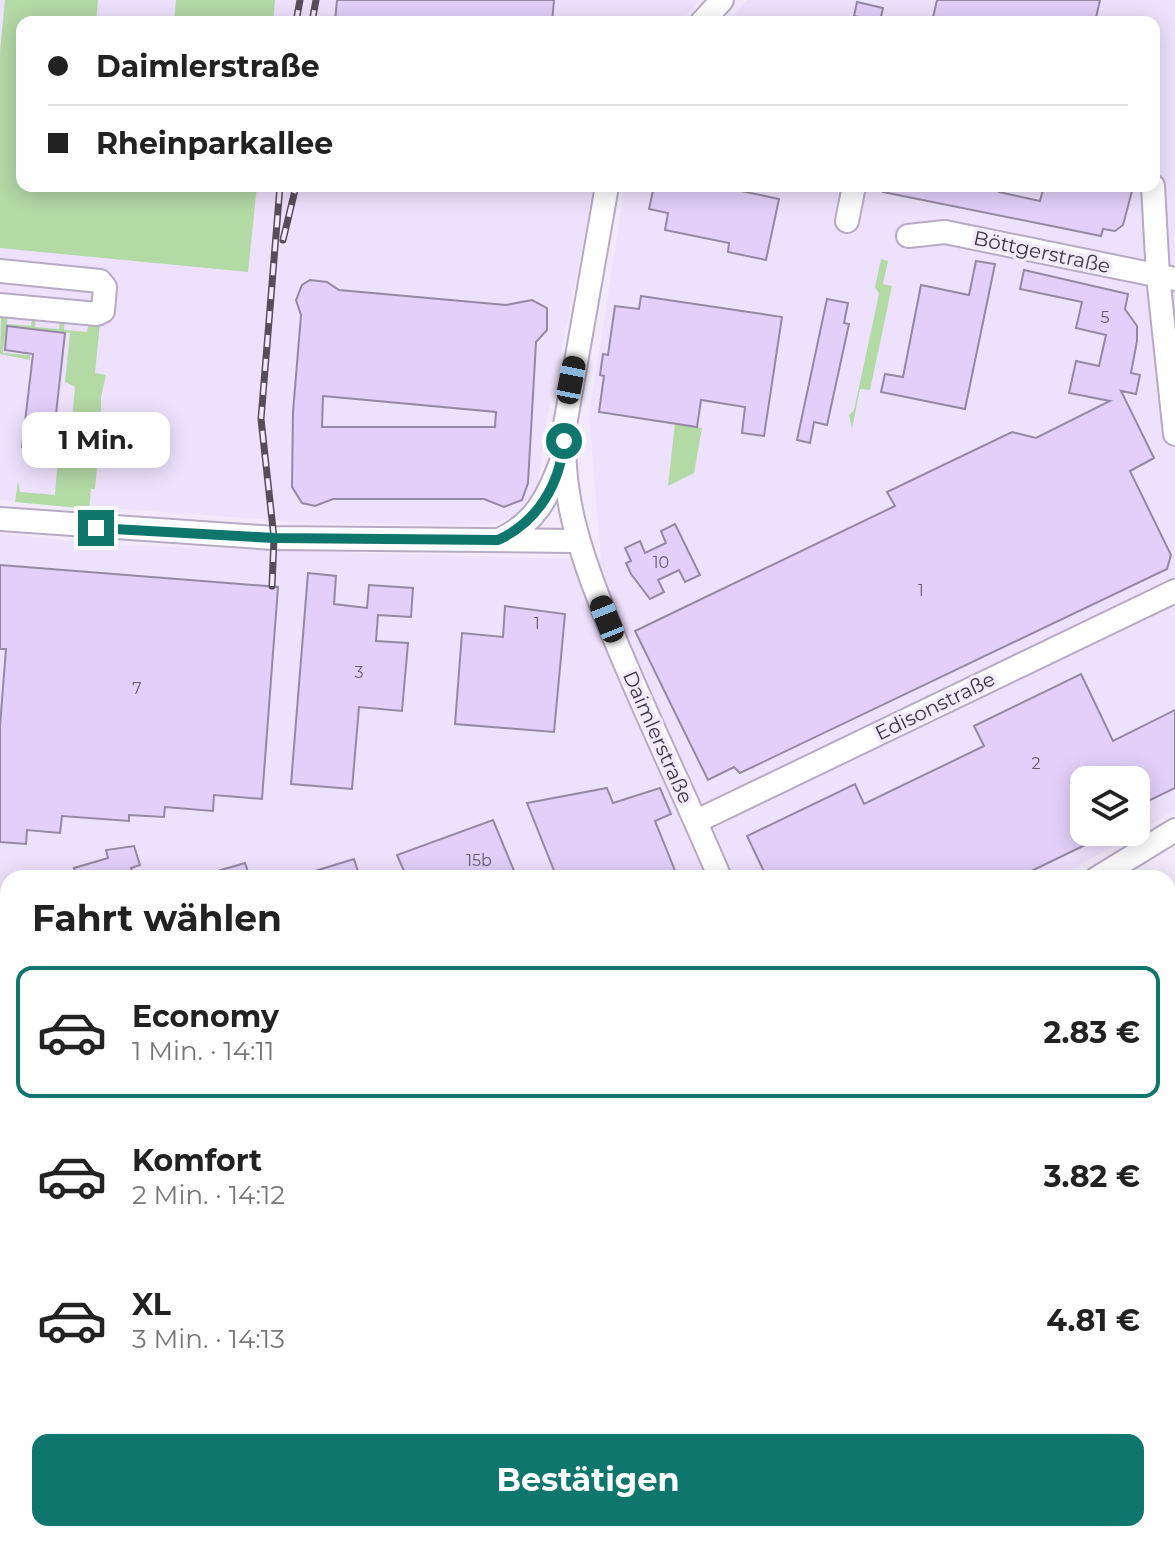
<!DOCTYPE html>
<html lang="de">
<meta charset="utf-8">
<style>
:root{--surface:#fff;--page:#f6f6f6;--text:#222;--muted:#767676;--line:#e0e0e0;--accent:#0f766e}
body{margin:0;font-family:Montserrat,sans-serif;background:var(--page);color:var(--text);height:100vh;display:flex;flex-direction:column;font-size:30px;white-space:nowrap}
*{box-sizing:border-box;margin:0}
p{font-size:26px;color:var(--muted)}
.icon{flex:none;width:44px;height:44px;fill:none;stroke:currentColor;stroke-width:2;stroke-linecap:round;stroke-linejoin:round}
.map{position:relative;flex:1;overflow:hidden}
.drawer{position:absolute;left:0px;top:870px;width:1176px;height:672px;display:flex;flex-direction:column;background:var(--surface);border-radius:24px 24px 0 0;box-shadow:0 4px 20px #0003}
.drawer>*{flex:none}
.banner{position:absolute;left:16px;top:16px;width:1144px;height:176px;border-radius:16px;box-shadow:0 4px 20px #0003;display:grid;align-content:center;height:176px;padding:0 32px;background:var(--surface)}
.buttons{position:absolute;left:1070px;top:766px;display:grid;gap:16px}
.buttons a{display:grid;place-items:center;width:80px;height:80px;border-radius:16px;background:var(--surface);box-shadow:0 4px 20px #0003;font-size:40px}
.end{position:absolute;width:36px;height:36px;margin:-18px;border:10px solid #0f766e;background:#fff;box-shadow:0 0 0 4px #fff}
.from{border-radius:50%}
.bubble{position:absolute;height:56px;border-radius:16px;background:var(--surface);box-shadow:0 4px 20px #0003;font-size:26px;font-weight:700;line-height:56px;text-align:center}
.car{position:absolute;width:24px;height:48px;margin:-24px -12px;border-radius:10px;box-shadow:0 0 6px 2px #0007;background:linear-gradient(#222 24%,#8ab4d8 0 40%,#222 0 76%,#8ab4d8 0 86%,#222 0)}
.banner b{display:flex;align-items:center;gap:28px;height:76px;font-size:30px}
.banner b+b{border-top:2px solid var(--line)}
.banner i{width:20px;height:20px;background:var(--text)}
ul{padding:0;list-style:none}
li{display:flex;align-items:center;gap:24px;height:132px;margin:0 16px 12px;padding:0 16px;border:4px solid transparent;border-radius:16px}
li div{flex:1}
li b{display:block;font-size:30px}
li em{font-style:normal;font-weight:700}
li.selected{border-color:var(--accent)}
li>.icon{width:72px;height:72px;stroke-width:1.5}
h2{padding:0 32px;font-size:36px;line-height:96px}
.button{display:flex;gap:16px;margin-top:auto;padding:16px 32px}
.button a{flex:1;height:92px;border-radius:16px;background:var(--accent);color:#fff;font-size:32px;font-weight:700;line-height:92px;text-align:center}
.map>svg:first-child{display:block}
.built{fill:#eee1fd;fill-rule:evenodd}
.green{fill:#b3d9a5}
.building{fill:#e3cff9;stroke:#9588a2;stroke-width:2;fill-rule:evenodd}
.lines{fill:none;stroke-linecap:round;stroke-linejoin:round}
.minor-casing{stroke:#b7aac5;stroke-width:26}
.minor{stroke:#fff;stroke-width:22}
.rail-casing{stroke:#544e5a;stroke-width:7}
.rail{stroke:#f2eafb;stroke-width:4;stroke-dasharray:12;stroke-linecap:butt}
.route{stroke:#0f766e;stroke-width:10}
.labels{text-anchor:middle;stroke-width:7;stroke-linejoin:round;paint-order:stroke}
.number-label{font-size:16px;fill:#665d70}
.street-label{font-size:20px;fill:#3c3742;stroke:#f2eafb}
</style>
<div class="map">
<svg width="1175" height="1542" viewBox="0 0 1175 1542">
<rect width="100%" height="100%" fill="#f2eafb"/>
<g class="built">
<polygon points="0,0 700,0 681,22 22,22 22,186 595,186 545,429 536,498 518,516 489,525 312,523 0,500"/>
<path d="M747,0H1175V810L1057,878H8V1112H0V533L106,545L601,560L589,415L625,186H1154V22H728ZM1084,780H1136V832H1084Z"/>
</g>
<g class="green">
<polygon points="5,0 98,0 96,22 22,22 22,186 257,186 248,272 0,248 0,51"/>
<polygon points="176,0 275,0 273,22 174,22"/>
<polygon points="881,259 888,261 883,284 892,286 870,390 860,389 852,429 849,415 854,410 879,294 875,287"/>
<polygon points="8,313 7,324 31,326 32,316 36,316 35,327 59,329 60,318 65,319 64,330 87,332 89,321 100,322 95,373 106,375 101,397 101,428 97,428 100,436 94,466 97,467 95,489 91,489 89,509 15,502 18,481 20,492 55,495 58,458 47,457 46,468 36,466 37,457 44,457 45,451 54,451 58,419 72,420 75,387 65,382 70,333 6,325 3,353 30,355 30,360 0,354 1,318"/>
<polygon points="675,423 702,428 694,473 668,486"/>
<polygon points="29,1534 295,1534 305,1542 33,1542"/>
</g>
<g class="building">
<polygon points="337,0 554,0 552,22 335,22"/>
<polygon points="937,0 1100,0 1095,22 932,22"/>
<polygon points="857,2 883,8 880,21 854,16"/>
<polygon points="654,186 718,186 779,199 766,260 728,252 729,243 665,230 668,213 649,209"/>
<polygon points="884,186 1001,186 999,192 1040,201 1044,186 1108,186 1132,191 1123,225 1115,231 1103,229 1101,236 883,192"/>
<polygon points="976,261 995,264 965,409 881,392 885,374 903,377 921,285 969,295"/>
<polygon points="1024,270 1128,294 1125,309 1137,326 1137,341 1131,373 1140,375 1136,394 1121,391 1154,458 1130,471 1171,555 1167,569 740,773 734,767 708,780 635,631 895,506 887,492 1012,432 1036,438 1110,401 1069,393 1076,361 1099,366 1106,335 1076,328 1082,302 1020,289"/>
<path d="M310,280L327,282L339,290L506,305L532,300L547,308V330L536,342L528,483L522,500L504,507L484,499H333L315,506L302,503L292,487L293,412L301,315L296,300L302,285ZM323,396L496,412L495,427H322Z"/>
<polygon points="641,296 782,317 764,436 742,433 745,407 701,400 697,427 599,412 604,376 600,375 603,354 608,355 615,306 639,309"/>
<polygon points="827,299 848,303 844,323 849,324 827,425 814,422 810,443 797,440"/>
<polygon points="7,326 65,333 52,450 22,447 33,354 5,350"/>
<polygon points="675,524 700,575 685,582 679,570 658,580 664,592 650,599 631,574 626,563 631,561 625,548 640,541 645,553 666,543 661,531"/>
<polygon points="0,565 278,587 262,799 214,795 213,811 165,807 164,817 129,815 129,821 62,816 60,833 27,830 26,844 0,842 0,726 6,649 0,649"/>
<polygon points="308,573 336,576 334,604 367,608 369,585 413,588 411,617 378,615 376,641 408,643 402,711 359,707 352,789 291,784"/>
<polygon points="505,606 565,614 554,732 455,724 462,633 503,637"/>
<polygon points="1081,674 1113,741 1175,710 1175,788 1136,807 1136,780 1084,780 1084,832 1112,832 1017,878 767,878 747,836 855,784 864,804 984,746 974,726"/>
<polygon points="607,788 613,803 660,788 671,814 655,821 678,878 557,878 527,803"/>
<polygon points="493,820 517,878 407,878 397,855"/>
<polygon points="134,846 140,865 131,868 135,878 77,878 74,868 108,858 106,850"/>
<polygon points="354,859 360,878 303,878 302,875"/>
<polygon points="245,863 250,878 205,878 204,875"/>
</g>
<g class="lines">
<defs>
<g id="minor">
<polyline points="702,22 722,0"/>
<path d="M607,186L565,425C559,502 586,567 614,637C647,718 686,797 720,878"/>
<polyline points="1153,186 1158,276 1175,434"/>
<polyline points="847,221 854,186"/>
<polyline points="908,236 945,232 1175,279"/>
<polyline points="0,271 100,281 105,287 103,311 97,314 0,305"/>
<polyline points="0,519 274,538 577,541"/>
<path d="M501,539C535,523 548,497 561,462"/>
<polyline points="697,821 1175,591"/>
<polyline points="1097,878 1175,830"/>
<polyline points="1168,974 1175,988"/>
<polyline points="0,1131 8,1130"/>
<polyline points="1168,1325 1175,1321"/>
<polyline points="0,1443 8,1439"/>
<polyline points="0,1502 8,1517"/>
<polyline points="1168,1515 1175,1511"/>
<polyline points="17,1534 21,1542"/>
<polyline points="738,1534 779,1542"/>
<polyline points="1019,1534 1021,1542"/>
<polyline points="469,1542 472,1534"/>
<polyline points="1116,1542 1132,1534"/>
</g>
</defs>
<use href="#minor" class="minor-casing"/>
<use href="#minor" class="minor"/>
<defs>
<g id="rail">
<polyline points="296,22 300,0"/>
<polyline points="312,22 316,0"/>
<polyline points="283,240 296,186"/>
<polyline points="272,586 274,538 261,419 280,186"/>
</g>
</defs>
<use href="#rail" class="rail-casing"/>
<use href="#rail" class="rail"/>
</g>
<g class="lines">
<path class="route" d="M96,528L274,538L498,540C537,522 560,485 564,441"/>
</g>
<g class="labels">
<g class="number-label">
<text x="1105" y="323">5</text>
<text x="661" y="568">10</text>
<text x="921" y="596">1</text>
<text x="537" y="629">1</text>
<text x="359" y="678">3</text>
<text x="137" y="694">7</text>
<text x="1036" y="769">2</text>
<text x="479" y="866">15b</text>
</g>
<g class="street-label">
<text transform="translate(1042 252) rotate(12)" y="7">Böttgerstraße</text>
<text transform="translate(935 706) rotate(-26)" y="7">Edisonstraße</text>
<text transform="translate(658 737) rotate(66)" y="7">Daimlerstraße</text>
</g>
</g>
</svg>
<div class="buttons">
<a><svg class="icon" aria-label="layers" viewBox="0 0 24 24"><path d="M12 4l9 5-9 5-9-5zM3 14l9 5 9-5"/></svg></a>
</div>
<i class="end from" style="left:564px;top:441px"></i>
<i class="end" style="left:96px;top:528px"></i>
<div class="bubble" style="left:22px;top:412px;width:148px">1 Min.</div>
<i class="car" style="left:571px;top:380px;rotate:11deg"></i>
<i class="car" style="left:607px;top:619px;rotate:338deg"></i>
<div class="banner">
<b><i class="from"></i>Daimlerstraße</b>
<b><i></i>Rheinparkallee</b>
</div>
<section class="drawer">
<h2>Fahrt wählen</h2>
<ul>
<li class="selected"><svg class="icon" aria-label="car" viewBox="0 0 24 24"><path d="M5 17H2v-5l4-1 3-4h7l3 4 3 1v5h-3M9 17h6M6 11h13"/><circle cx="7" cy="17" r="2"/><circle cx="17" cy="17" r="2"/></svg><div><b>Economy</b><p>1 Min. · 14:11</p></div><em>2.83 €</em></li>
<li><svg class="icon" aria-label="car" viewBox="0 0 24 24"><path d="M5 17H2v-5l4-1 3-4h7l3 4 3 1v5h-3M9 17h6M6 11h13"/><circle cx="7" cy="17" r="2"/><circle cx="17" cy="17" r="2"/></svg><div><b>Komfort</b><p>2 Min. · 14:12</p></div><em>3.82 €</em></li>
<li><svg class="icon" aria-label="car" viewBox="0 0 24 24"><path d="M5 17H2v-5l4-1 3-4h7l3 4 3 1v5h-3M9 17h6M6 11h13"/><circle cx="7" cy="17" r="2"/><circle cx="17" cy="17" r="2"/></svg><div><b>XL</b><p>3 Min. · 14:13</p></div><em>4.81 €</em></li>
</ul>
<div class="button"><a>Bestätigen</a></div>
</section>
</div>
